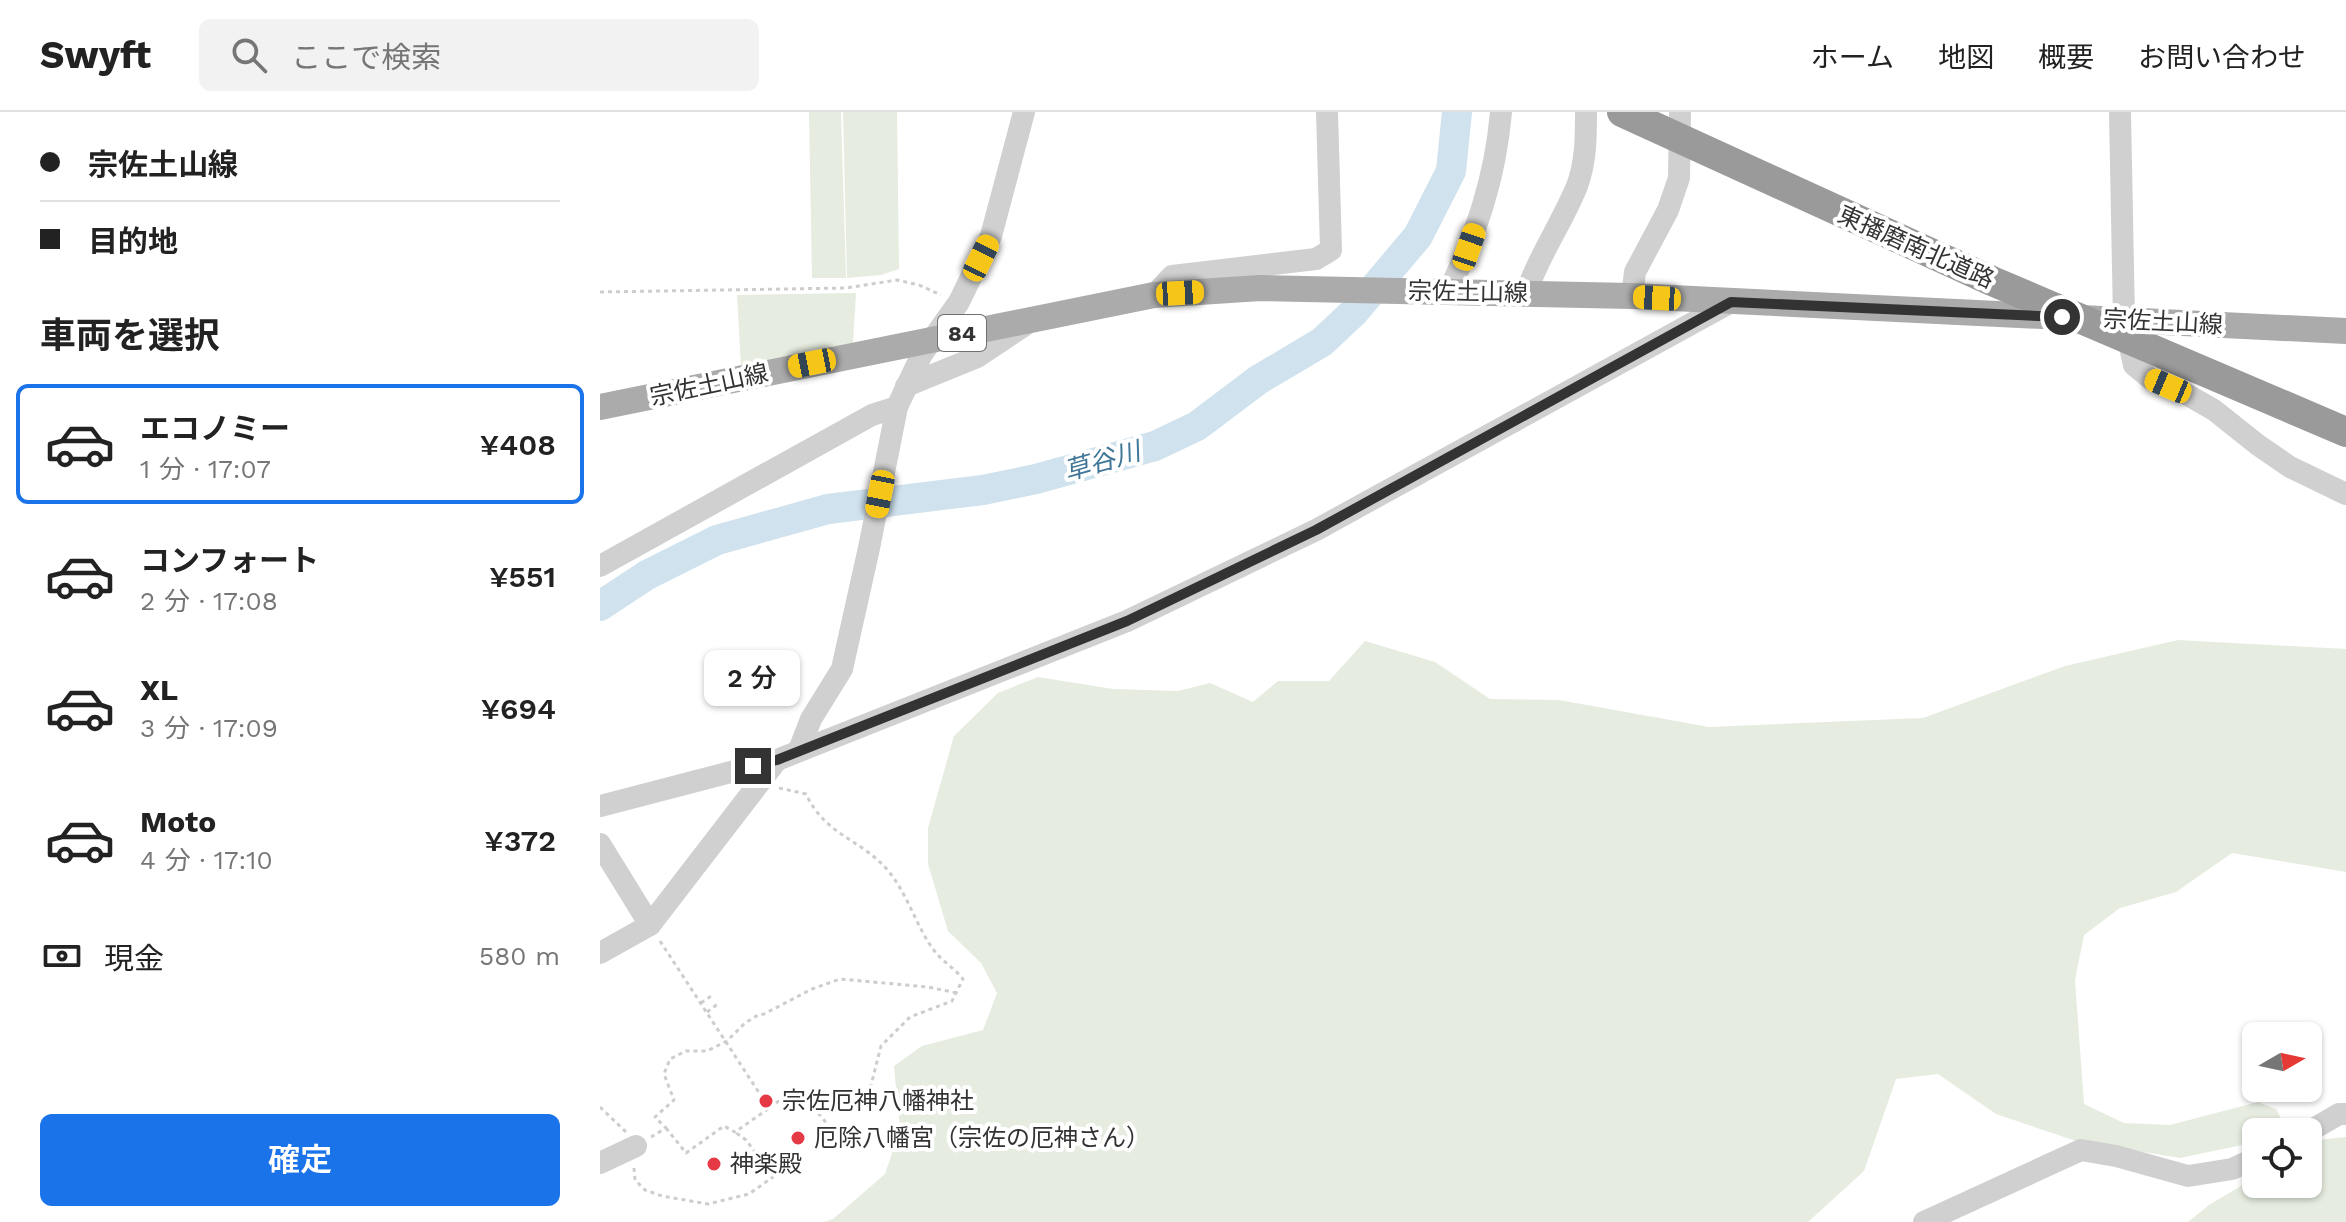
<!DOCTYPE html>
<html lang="ja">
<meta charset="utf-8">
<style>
:root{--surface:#fff;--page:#f2f2f2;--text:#222;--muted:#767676;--line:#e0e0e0;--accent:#1a73e8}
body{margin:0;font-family:"Work Sans","Noto Sans JP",sans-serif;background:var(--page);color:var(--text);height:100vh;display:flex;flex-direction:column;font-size:30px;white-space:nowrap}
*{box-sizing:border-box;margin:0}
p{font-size:26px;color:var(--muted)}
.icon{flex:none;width:44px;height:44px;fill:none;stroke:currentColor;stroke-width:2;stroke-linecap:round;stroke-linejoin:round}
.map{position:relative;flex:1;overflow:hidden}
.sheet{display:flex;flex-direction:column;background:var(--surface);width:600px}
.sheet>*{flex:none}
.banner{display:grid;align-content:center;height:176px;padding:0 40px;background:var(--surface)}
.needle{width:52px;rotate:81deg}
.controls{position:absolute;left:1642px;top:910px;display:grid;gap:16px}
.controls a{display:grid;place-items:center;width:80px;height:80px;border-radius:12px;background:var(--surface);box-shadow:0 2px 6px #0004;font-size:40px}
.end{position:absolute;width:36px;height:36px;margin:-18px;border:10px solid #333;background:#fff;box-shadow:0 0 0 4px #fff}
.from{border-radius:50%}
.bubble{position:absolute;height:56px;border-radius:12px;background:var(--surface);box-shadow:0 2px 6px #0004;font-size:26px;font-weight:600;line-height:56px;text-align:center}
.car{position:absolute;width:24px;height:48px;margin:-24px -12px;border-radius:10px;box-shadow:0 0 6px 2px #0007;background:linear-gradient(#f5c518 24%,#345 0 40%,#f5c518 0 76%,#345 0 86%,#f5c518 0)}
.banner b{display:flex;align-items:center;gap:28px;height:76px;font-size:30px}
.banner b+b{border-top:2px solid var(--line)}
.banner i{width:20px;height:20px;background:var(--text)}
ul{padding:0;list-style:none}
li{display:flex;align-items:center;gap:24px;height:120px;margin:0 16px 12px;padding:0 24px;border:4px solid transparent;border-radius:12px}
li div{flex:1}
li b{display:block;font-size:30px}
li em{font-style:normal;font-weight:600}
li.active{border-color:var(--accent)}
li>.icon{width:72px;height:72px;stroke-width:1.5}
h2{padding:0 40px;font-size:36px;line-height:96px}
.pay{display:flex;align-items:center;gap:20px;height:88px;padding:0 40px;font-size:30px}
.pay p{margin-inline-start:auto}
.cta{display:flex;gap:16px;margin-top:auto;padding:16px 40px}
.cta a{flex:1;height:92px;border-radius:12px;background:var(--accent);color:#fff;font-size:32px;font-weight:600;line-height:92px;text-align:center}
header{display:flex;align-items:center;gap:48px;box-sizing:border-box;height:112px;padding:0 40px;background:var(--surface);border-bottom:2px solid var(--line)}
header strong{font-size:38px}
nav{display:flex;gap:44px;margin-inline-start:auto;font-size:28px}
.search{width:560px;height:72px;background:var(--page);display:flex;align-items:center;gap:20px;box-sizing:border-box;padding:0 28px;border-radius:12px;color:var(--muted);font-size:30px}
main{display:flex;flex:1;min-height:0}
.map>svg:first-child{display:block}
.green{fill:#e6ecdf}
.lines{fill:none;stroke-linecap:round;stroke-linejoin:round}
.river{stroke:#cfe2ee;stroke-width:30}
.path{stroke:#cdcdcd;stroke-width:3;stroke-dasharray:4 4;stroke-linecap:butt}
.minor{stroke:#d0d0d0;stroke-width:22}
.major{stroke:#ababab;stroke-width:26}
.highway{stroke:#9a9a9a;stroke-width:30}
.route{stroke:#333;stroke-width:10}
.poi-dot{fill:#e63946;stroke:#fff;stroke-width:3}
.labels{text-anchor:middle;stroke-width:8;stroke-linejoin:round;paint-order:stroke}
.shield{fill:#fff;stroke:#707070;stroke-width:2}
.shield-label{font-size:22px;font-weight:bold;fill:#333}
.street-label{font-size:24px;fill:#333;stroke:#fff}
.poi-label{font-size:24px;fill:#333;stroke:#fff;text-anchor:start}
.water-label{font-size:26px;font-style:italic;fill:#3f7597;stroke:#fff}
</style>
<header>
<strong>Swyft</strong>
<div class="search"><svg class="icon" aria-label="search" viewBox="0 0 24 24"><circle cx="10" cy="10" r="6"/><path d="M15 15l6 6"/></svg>ここで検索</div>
<nav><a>ホーム</a><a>地図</a><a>概要</a><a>お問い合わせ</a></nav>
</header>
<main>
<section class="sheet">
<div class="banner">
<b><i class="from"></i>宗佐土山線</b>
<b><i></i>目的地</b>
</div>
<h2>車両を選択</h2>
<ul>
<li class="active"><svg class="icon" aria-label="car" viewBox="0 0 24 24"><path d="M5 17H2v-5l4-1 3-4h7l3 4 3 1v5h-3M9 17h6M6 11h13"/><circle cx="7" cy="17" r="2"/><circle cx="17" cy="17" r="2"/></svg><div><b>エコノミー</b><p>1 分 · 17:07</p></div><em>¥408</em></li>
<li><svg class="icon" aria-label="car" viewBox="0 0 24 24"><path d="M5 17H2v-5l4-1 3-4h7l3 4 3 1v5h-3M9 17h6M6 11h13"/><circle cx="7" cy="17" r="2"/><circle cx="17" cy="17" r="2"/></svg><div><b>コンフォート</b><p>2 分 · 17:08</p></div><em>¥551</em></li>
<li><svg class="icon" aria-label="car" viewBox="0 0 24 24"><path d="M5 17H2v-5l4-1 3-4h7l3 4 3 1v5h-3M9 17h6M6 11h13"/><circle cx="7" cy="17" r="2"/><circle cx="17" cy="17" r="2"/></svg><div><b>XL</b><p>3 分 · 17:09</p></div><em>¥694</em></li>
<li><svg class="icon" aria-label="car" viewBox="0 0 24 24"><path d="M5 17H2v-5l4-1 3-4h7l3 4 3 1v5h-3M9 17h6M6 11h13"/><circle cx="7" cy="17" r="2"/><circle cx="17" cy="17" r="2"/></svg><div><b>Moto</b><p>4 分 · 17:10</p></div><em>¥372</em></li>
</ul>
<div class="pay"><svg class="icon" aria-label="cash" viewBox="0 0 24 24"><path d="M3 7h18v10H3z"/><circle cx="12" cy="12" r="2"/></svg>現金<p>580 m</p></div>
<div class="cta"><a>確定</a></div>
</section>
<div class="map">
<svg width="1746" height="1110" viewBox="0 0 1746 1110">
<rect width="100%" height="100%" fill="#fff"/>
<g class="green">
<polygon points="209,0 241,0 246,166 212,166"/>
<polygon points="243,0 297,0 299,157 281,163 247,166"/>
<polygon points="256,181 253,231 141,254 137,183"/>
<polygon points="1578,528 1746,537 1746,760 1632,741 1576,780 1520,796 1484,823 1475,868 1484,992 1524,1011 1570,1013 1658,990 1676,997 1688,1020 1656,1020 1656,1030 1580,1046 1476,1029 1396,1002 1338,962 1296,967 1264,1059 1208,1110 224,1110 233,1107 285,1062 300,1017 294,954 322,934 383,918 397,881 381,851 348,819 328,752 328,716 354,624 398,581 438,565 513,577 578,579 610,571 653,590 678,569 729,569 765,529 835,550 890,587 959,588 1109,615 1323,606 1465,554"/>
<polygon points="1746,1025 1746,1110 1588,1110 1609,1093 1656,1065 1656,1072 1708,1072 1708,1034 1718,1028"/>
</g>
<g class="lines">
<polyline class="river" points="0,494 47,463 117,428 228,397 383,378 436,367 555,334 597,314 658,268 722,230 754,200 818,124 851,59 857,0"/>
<g class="path">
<polyline points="0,180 246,176 297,168 319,173 341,183"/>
<path d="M179,676L206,682C226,725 263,727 290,761C309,785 317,817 336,841C344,850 355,857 363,867L352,889L310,905L281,934L268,985"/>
<polyline points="60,829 169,996 194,978 206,986 228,1013"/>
<polyline points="101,891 114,882"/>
<polyline points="107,900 119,891"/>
<polyline points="0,995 26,1020"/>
<polyline points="66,1016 86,1041 124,1014 135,1020 168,997"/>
<polyline points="51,1025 66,1016 55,1005 74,988 64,962 70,947 86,939 107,939 127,929 145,911 158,903 164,902 212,877 240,867 328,875 357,881"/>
<polyline points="34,1056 35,1068 45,1078 62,1084 108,1092 149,1082 173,1065 146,1028 135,1020"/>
</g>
<g class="minor">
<polyline points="1520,0 1524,208 1534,253 1551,267 1586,282 1614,298 1658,333 1690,355 1746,382"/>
<path d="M849,179C877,118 895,68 901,0"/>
<path d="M926,181C939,143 962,111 977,74C986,50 986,25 986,0"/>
<polyline points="554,183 572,164 716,147 731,138 727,0"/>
<polyline points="1032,184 1035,160 1068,98 1079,66 1080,0"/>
<polyline points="306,274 377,245 425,213"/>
<polyline points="0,454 272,303 297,295"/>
<polyline points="199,638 211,607 242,557 269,436 297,295 322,242 359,190 391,124 424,0"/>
<polyline points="0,694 177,648 527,509 716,418 1131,190"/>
<polyline points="0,732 50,813"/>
<polyline points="0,841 50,813 177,648"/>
<polyline points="1708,1020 1739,1002 1746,1002"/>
<polyline points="0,1051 36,1034"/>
<polyline points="1324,1110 1481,1038 1516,1044 1588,1064 1632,1057 1656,1046"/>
</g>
<polyline class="major" points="0,295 554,183 660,176 1032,184 1746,219"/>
<polyline class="highway" points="1022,0 1392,169 1746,320"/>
</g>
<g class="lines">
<polyline class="route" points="153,654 177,648 527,509 716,418 1131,190 1462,205"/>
</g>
<g class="poi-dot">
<circle cx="166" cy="989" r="8"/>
<circle cx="198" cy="1026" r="8"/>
<circle cx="114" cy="1052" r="8"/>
</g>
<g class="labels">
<rect class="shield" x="338" y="203" width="48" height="36" rx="6"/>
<g class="shield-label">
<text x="362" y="229">84</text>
</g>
<g class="street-label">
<text transform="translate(1316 135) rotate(24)" y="8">東播磨南北道路</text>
<text transform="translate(868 180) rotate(1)" y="8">宗佐土山線</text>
<text transform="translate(1563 210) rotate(3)" y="8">宗佐土山線</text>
<text transform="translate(109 273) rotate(-12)" y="8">宗佐土山線</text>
</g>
<g class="poi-label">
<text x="182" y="997">宗佐厄神八幡神社</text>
<text x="214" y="1034">厄除八幡宮（宗佐の厄神さん）</text>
<text x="130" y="1060">神楽殿</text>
</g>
<g class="water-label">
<text transform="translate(502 349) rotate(-16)" y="9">草谷川</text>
</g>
</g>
</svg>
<div class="controls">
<a><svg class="needle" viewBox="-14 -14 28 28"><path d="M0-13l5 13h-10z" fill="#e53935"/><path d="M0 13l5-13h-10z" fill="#767676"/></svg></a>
<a><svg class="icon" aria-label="locate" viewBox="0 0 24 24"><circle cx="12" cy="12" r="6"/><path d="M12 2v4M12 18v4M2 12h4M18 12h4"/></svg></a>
</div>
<i class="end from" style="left:1462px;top:205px"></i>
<i class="end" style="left:153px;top:654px"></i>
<div class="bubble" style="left:104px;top:538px;width:96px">2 分</div>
<i class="car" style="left:869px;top:135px;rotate:19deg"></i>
<i class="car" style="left:381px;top:146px;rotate:26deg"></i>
<i class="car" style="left:580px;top:181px;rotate:87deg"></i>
<i class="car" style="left:1057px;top:186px;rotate:273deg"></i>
<i class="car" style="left:212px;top:251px;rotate:259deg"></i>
<i class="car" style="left:1568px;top:274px;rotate:293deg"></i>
<i class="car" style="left:280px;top:382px;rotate:191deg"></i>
</div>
</main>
